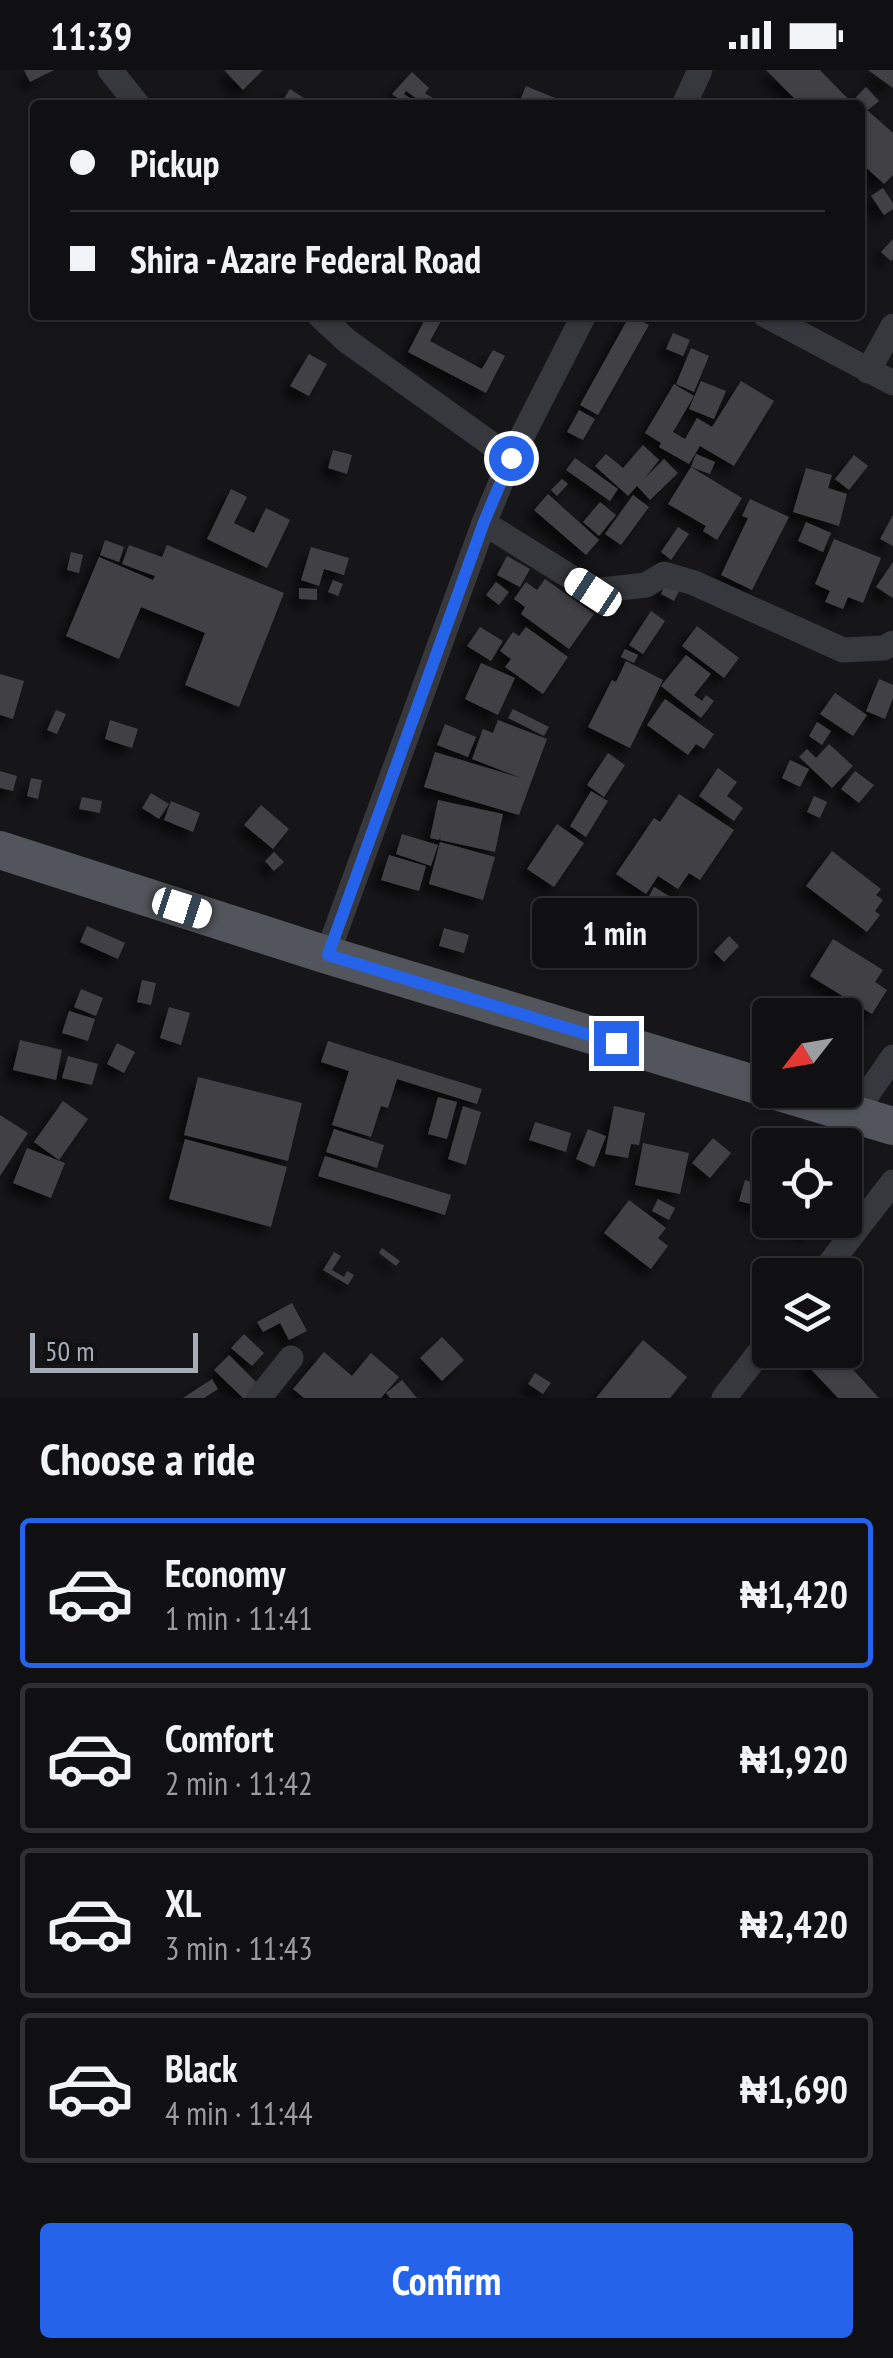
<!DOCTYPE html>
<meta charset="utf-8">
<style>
:root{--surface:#101012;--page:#1e1e20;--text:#f1f3f6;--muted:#9c9d9f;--line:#303032;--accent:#2563eb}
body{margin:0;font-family:"PT Sans Narrow",sans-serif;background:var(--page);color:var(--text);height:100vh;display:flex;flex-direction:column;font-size:38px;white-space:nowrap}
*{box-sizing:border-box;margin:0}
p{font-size:32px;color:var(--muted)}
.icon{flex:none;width:55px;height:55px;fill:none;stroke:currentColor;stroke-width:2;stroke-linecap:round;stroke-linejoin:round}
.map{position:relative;height:1328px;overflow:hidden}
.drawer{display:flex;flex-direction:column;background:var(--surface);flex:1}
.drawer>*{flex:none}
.banner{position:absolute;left:30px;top:30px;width:835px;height:220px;border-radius:10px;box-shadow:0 2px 8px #0004,0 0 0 2px var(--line);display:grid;align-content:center;height:220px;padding:0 40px;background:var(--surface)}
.needle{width:65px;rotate:239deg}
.controls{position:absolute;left:752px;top:928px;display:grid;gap:20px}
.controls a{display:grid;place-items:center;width:110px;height:110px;border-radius:10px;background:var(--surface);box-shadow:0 2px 8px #0004,0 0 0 2px var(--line);font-size:50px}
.scale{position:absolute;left:30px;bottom:25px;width:168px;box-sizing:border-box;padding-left:10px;border:5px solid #a7adb8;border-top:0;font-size:28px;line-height:35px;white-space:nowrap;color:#a7adb8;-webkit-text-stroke:8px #111113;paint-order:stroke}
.end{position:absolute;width:45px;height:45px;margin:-22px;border:12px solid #2563eb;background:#fff;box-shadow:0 0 0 5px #fff}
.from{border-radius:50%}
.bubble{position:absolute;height:70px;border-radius:10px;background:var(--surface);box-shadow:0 2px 8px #0004,0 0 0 2px var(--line);font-size:32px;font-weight:700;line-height:70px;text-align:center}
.car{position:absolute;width:30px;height:60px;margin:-30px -15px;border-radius:12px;box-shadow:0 0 8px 2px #0007;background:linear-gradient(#fff 24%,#345 0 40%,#fff 0 76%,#345 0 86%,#fff 0)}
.banner b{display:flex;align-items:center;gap:35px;height:95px;font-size:38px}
.banner b+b{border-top:2px solid var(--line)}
.banner i{width:25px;height:25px;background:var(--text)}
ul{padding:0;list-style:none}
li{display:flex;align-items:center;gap:30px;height:150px;margin:0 20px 15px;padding:0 20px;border:5px solid var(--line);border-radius:10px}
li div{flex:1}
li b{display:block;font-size:38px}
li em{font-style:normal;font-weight:700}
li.current{border-color:var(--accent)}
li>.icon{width:90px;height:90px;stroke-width:1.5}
h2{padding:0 40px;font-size:45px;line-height:120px}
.button{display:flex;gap:20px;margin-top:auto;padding:20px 40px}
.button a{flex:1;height:115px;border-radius:10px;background:var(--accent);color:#fff;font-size:40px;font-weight:700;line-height:115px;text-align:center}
.status{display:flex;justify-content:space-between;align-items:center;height:70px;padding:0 50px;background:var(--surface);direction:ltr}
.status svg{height:28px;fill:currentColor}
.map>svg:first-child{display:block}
.building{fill:#404145;filter:url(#shadow)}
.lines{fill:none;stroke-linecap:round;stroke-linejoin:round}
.minor{stroke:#36383d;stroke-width:25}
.primary{stroke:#52555c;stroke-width:38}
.route{stroke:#2563eb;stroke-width:12}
</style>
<div class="status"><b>11:39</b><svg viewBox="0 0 49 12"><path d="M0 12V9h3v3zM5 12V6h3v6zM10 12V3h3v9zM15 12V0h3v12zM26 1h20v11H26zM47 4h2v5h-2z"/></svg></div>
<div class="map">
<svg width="893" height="1328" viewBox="0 0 893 1328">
<defs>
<filter id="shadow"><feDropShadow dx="-8" dy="8" stdDeviation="5" flood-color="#0009"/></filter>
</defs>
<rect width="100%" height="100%" fill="#161618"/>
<g class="building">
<polygon points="24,0 54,0 30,12"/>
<polygon points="224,0 263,0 243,20"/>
<polygon points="766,0 820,0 850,31 846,35 801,35"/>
<polygon points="868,0 893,0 893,18"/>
<polygon points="412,2 429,18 425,23 436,30 433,35 426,35 406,21 404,24 420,35 407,35 392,24"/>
<polygon points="526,16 572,35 518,35"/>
<polygon points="866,17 879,31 868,40 856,27"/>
<polygon points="290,19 310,32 308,35 280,35"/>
<polygon points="866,39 893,63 893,105 884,114 860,92 860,45"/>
<polygon points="883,118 893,133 893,139 884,145 871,126"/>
<polygon points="893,169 893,189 891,191 881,182"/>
<polygon points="427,245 442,249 430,271 482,299 493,280 505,286 486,323 408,282"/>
<polygon points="630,245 649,255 598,345 580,335"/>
<polygon points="673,263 690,270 683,286 666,279"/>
<polygon points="691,278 709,286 694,322 676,314"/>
<polygon points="309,284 327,294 309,326 290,316"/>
<polygon points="701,311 726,321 714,349 689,339"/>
<polygon points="741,311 774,331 734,396 700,376 689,394 659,377 661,373 645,363 674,314 694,326 673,362 685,369 697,348 712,357"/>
<polygon points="579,340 595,349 583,370 567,362"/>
<polygon points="643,375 659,390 644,409 664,389 678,403 650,430 637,416 628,426 595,396 606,384 623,398"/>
<polygon points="333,380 352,385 347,404 328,398"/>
<polygon points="696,384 715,392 710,404 691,397"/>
<polygon points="854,385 868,396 849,420 835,409"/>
<polygon points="575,388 618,419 610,431 566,400"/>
<polygon points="691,397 742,428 717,470 703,461 706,456 668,434"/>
<polygon points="806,398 832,405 828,418 847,424 839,456 793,442"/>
<polygon points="562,409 568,414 557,426 551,420"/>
<polygon points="231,419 247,427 234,453 254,463 266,438 290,450 267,498 207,469"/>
<polygon points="548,424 599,470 586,485 534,440"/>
<polygon points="633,425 649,437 621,475 605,464"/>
<polygon points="750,429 789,447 752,520 721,505 748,448 742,446"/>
<polygon points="600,432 616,445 599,466 583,452"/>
<polygon points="893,445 893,476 880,469"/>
<polygon points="806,452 831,463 823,482 798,471"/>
<polygon points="678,457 689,464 671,490 661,482"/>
<polygon points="834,469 881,488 863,533 848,527 843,539 825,532 830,521 815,514"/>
<polygon points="105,470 124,477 119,492 100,485"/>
<polygon points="129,475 162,487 167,475 284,523 239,637 185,615 205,563 141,537 119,589 66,566 99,487 153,510 155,506 122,494"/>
<polygon points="311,477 349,488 344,505 324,499 319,516 301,510"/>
<polygon points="71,482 83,485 79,503 67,500"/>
<polygon points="507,486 530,499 520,517 497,505"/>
<polygon points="893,492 893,528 876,517"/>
<polygon points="545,509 594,544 569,579 521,544 525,537 514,529 526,512 537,520"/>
<polygon points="333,510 343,514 338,526 328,522"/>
<polygon points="667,510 681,517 674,531 661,524"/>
<polygon points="496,512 509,522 499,535 486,525"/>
<polygon points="299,518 317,519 317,530 299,529"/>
<polygon points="651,541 665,551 643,584 629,575"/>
<polygon points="697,556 739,588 724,608 682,576"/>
<polygon points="480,557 503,571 491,591 467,576"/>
<polygon points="526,557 568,587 543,624 505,597 511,589 500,581 513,562 519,566"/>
<polygon points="625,579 638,585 634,593 621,587"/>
<polygon points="686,585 711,604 694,625 702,631 706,625 714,631 701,648 661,616"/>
<polygon points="626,591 663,610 630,678 588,657 612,610 616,612"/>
<polygon points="481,593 515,608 498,645 465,629"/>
<polygon points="0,604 24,611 13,649 0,645"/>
<polygon points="879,609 893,615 893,628 885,649 866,641"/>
<polygon points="835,623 867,645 853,666 820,644"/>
<polygon points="665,629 714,664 704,679 696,674 688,685 647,655"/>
<polygon points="513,639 549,657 544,666 508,648"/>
<polygon points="56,640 66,644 57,664 47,660"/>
<polygon points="110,650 138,659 132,678 105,669"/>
<polygon points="498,650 547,669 519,745 424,717 435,682 521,708 472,689 483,659 493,663"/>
<polygon points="817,652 831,661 822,675 809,666"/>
<polygon points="445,654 476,667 468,687 437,675"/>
<polygon points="829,674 853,696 832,718 799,687 807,679 816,688"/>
<polygon points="608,683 625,695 604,727 587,715"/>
<polygon points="790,690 809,699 800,717 782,708"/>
<polygon points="718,698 737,712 727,726 743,738 734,751 699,726"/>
<polygon points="0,701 17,706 13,721 0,718"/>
<polygon points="855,701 874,715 859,733 841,719"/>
<polygon points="31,708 42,710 38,729 27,726"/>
<polygon points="591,721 608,731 586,767 570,756"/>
<polygon points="151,723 169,734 159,749 142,738"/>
<polygon points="679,724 734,760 700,810 689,803 678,819 658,806 646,824 616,804 654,748 660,752"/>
<polygon points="814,726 827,732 820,748 807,742"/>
<polygon points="82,727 102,731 100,743 79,739"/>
<polygon points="438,730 503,744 495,782 440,770 441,765 439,770 430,768"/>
<polygon points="171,731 200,743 193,762 164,750"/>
<polygon points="261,735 289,759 273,779 244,755"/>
<polygon points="557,754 584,773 554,817 527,799"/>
<polygon points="402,764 438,775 431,796 396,784"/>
<polygon points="440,772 495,787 483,830 429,814"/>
<polygon points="832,781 881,819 876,825 883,830 875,841 880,845 867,862 806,816"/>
<polygon points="274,782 284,792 274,801 265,791"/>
<polygon points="389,785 426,796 419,821 381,810"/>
<polygon points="654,817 669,826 663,838 647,830"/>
<polygon points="87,856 125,873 118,889 80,872"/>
<polygon points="444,858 469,865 464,883 439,876"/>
<polygon points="729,866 739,876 724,892 714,882"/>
<polygon points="833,869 883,900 875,912 887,920 872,944 810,906"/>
<polygon points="142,910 156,913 151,935 137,932"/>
<polygon points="81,919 103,928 96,946 74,937"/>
<polygon points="169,937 190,943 181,975 160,968"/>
<polygon points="69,941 95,949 88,971 62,963"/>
<polygon points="20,970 62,980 56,1010 13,1000"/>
<polygon points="328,971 482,1019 477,1034 397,1009 388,1038 381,1036 371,1067 332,1055 349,1001 321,992"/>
<polygon points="117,973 135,982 124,1003 107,994"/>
<polygon points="68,986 98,994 92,1015 62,1008"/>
<polygon points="198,1007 302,1033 288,1091 184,1065"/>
<polygon points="438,1027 457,1032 447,1069 428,1064"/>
<polygon points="63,1031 88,1049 59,1090 34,1072"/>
<polygon points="463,1036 481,1042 466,1095 448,1089"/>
<polygon points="614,1036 645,1043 639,1075 631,1074 628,1088 605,1084"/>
<polygon points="0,1045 28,1063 0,1106"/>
<polygon points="535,1052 571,1063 566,1082 529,1070"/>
<polygon points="334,1059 384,1075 377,1098 326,1082"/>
<polygon points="588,1059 606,1066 594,1097 576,1089"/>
<polygon points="713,1068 731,1083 710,1108 692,1093"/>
<polygon points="185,1069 287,1097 271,1157 169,1129"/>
<polygon points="643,1073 689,1083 680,1124 635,1115"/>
<polygon points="27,1078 65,1093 51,1128 13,1113"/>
<polygon points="325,1086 451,1125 445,1145 318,1106"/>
<polygon points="745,1110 767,1116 761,1137 739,1131"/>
<polygon points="658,1129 675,1138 669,1150 652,1141"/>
<polygon points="629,1130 666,1158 658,1168 668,1176 651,1199 604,1163"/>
<polygon points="790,1150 819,1150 809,1164"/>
<polygon points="382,1178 400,1191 396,1196 379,1183"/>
<polygon points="334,1182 341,1186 332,1200 344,1207 347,1201 354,1205 348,1215 323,1200"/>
<polygon points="847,1209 862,1225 845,1241 845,1211"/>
<polygon points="292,1233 307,1261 289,1270 280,1253 263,1262 257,1252"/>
<polygon points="244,1264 264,1283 252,1296 231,1278"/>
<polygon points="442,1267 464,1290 442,1311 420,1288"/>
<polygon points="643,1270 687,1307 670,1328 596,1328"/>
<polygon points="823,1280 835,1280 879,1328 838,1328 807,1295"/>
<polygon points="324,1282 352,1306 371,1283 399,1307 381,1328 304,1328 293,1319"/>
<polygon points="229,1285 259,1315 247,1328 243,1328 214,1300"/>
<polygon points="535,1303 551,1313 543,1324 528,1314"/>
<polygon points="212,1309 218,1319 204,1328 183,1328"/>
<polygon points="402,1310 417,1328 390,1328 386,1323"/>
</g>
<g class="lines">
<g class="minor">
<polyline points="110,0 138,35"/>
<polyline points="684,35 700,0"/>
<polyline points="319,245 347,271 511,388"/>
<polyline points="765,245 893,313"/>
<polyline points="868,301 893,256"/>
<polyline points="484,453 593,521 646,515 664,504 694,513 843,580 884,578 893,573"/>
<polyline points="327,885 484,453 511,388 584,245"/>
<polyline points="854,1044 893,987"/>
<polyline points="821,1205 893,1112"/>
<polyline points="259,1328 291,1288"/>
<polyline points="724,1328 770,1269"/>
</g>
<g class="primary">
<polyline points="0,780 327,885 770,1019"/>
<polyline points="773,1020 893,1056"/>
</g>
</g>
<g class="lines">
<polyline class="route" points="511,388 484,452 328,885 616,973"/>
</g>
</svg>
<div class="controls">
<a><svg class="needle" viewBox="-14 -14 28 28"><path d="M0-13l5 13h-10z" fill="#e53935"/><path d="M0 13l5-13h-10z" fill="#9c9d9f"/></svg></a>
<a><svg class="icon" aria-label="locate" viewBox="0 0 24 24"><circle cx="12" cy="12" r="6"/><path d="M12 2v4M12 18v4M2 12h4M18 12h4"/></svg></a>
<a><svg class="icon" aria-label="layers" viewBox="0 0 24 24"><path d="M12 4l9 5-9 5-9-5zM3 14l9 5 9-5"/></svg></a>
</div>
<div class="scale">50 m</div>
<i class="end from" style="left:511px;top:388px"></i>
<i class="end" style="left:616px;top:973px"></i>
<div class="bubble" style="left:532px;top:828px;width:165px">1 min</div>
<i class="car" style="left:593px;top:522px;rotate:303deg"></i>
<i class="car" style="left:182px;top:838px;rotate:108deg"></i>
<div class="banner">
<b><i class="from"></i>Pickup</b>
<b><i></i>Shira - Azare Federal Road</b>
</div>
</div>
<section class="drawer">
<h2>Choose a ride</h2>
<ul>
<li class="current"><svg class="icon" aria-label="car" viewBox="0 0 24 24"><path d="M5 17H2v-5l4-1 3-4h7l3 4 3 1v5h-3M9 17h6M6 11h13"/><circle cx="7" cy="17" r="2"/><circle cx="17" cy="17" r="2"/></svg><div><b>Economy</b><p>1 min · 11:41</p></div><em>₦1,420</em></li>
<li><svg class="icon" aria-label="car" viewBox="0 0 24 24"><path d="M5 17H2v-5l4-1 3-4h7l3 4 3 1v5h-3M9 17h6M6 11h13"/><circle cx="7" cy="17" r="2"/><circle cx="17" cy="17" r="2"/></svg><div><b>Comfort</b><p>2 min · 11:42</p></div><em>₦1,920</em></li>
<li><svg class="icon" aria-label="car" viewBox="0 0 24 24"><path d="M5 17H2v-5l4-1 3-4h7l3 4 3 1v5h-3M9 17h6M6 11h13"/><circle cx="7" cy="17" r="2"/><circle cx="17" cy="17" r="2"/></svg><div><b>XL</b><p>3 min · 11:43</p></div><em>₦2,420</em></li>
<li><svg class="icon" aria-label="car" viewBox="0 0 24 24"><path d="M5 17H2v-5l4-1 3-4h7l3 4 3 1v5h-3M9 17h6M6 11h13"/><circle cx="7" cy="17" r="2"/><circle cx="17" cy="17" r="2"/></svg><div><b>Black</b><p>4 min · 11:44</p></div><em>₦1,690</em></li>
</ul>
<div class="button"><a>Confirm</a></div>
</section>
